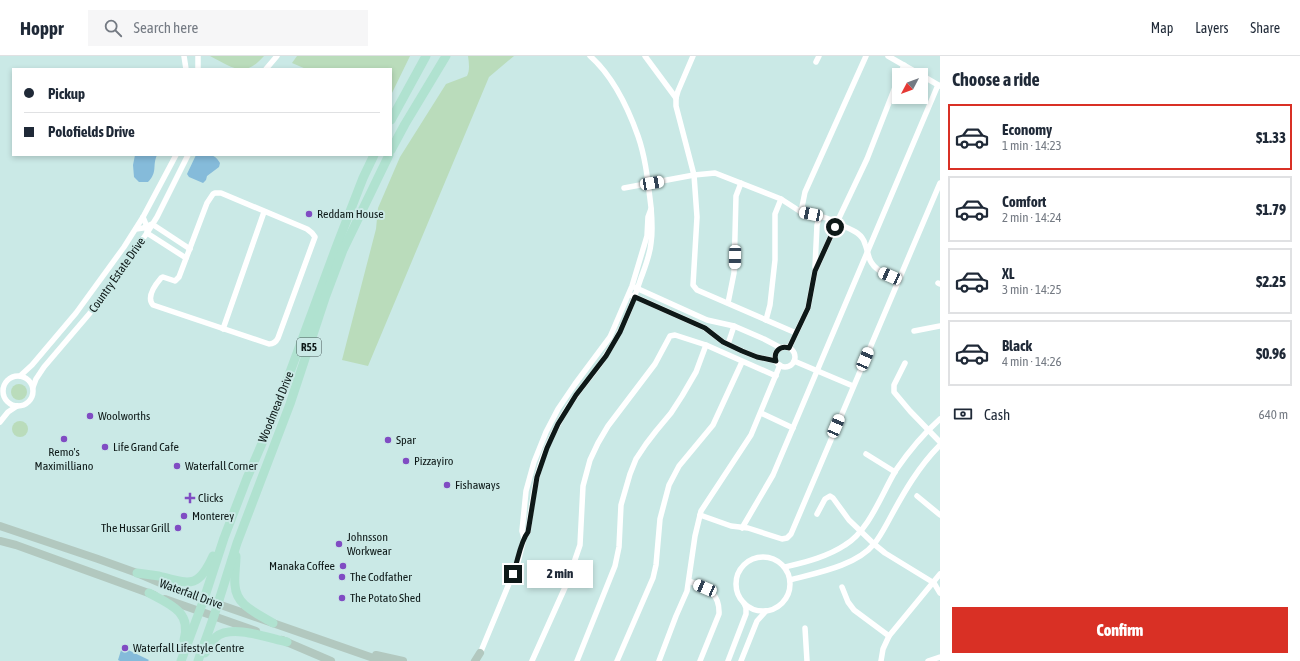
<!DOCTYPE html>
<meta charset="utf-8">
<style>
:root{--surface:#fff;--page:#f6f6f7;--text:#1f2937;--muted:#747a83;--line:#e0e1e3;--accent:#d93025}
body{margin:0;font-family:"Asap Condensed",sans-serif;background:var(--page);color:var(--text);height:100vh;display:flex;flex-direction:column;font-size:15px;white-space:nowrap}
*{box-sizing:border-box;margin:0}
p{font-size:13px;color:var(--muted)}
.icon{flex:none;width:22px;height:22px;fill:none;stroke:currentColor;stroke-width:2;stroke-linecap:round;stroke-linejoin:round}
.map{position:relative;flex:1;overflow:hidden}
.drawer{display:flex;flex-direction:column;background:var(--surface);width:360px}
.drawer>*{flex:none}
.banner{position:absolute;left:12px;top:12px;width:380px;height:88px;border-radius:0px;box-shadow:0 2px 6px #0003;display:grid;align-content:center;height:88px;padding:0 12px;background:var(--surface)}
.needle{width:26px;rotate:229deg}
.fabs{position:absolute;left:892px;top:12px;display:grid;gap:8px}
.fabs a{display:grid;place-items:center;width:36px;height:36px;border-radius:0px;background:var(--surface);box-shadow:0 2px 6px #0003;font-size:20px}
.end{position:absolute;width:18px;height:18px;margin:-9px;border:5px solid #0e1918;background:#fff;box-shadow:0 0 0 2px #fff}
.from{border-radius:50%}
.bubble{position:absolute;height:28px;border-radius:0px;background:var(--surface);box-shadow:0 2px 6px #0003;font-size:13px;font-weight:800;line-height:28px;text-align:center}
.car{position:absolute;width:12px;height:24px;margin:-12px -6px;border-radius:5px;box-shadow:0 0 3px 1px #0007;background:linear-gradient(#fff 24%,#345 0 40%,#fff 0 76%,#345 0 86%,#fff 0)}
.banner b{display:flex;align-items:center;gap:14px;height:38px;font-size:15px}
.banner b+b{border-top:1px solid var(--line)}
.banner i{width:10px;height:10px;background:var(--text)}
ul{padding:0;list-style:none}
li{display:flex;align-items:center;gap:12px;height:66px;margin:0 8px 6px;padding:0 4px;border:2px solid var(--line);border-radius:0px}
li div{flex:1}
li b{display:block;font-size:15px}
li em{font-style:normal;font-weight:800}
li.on{border-color:var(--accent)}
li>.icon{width:36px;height:36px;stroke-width:1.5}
h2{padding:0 12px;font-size:18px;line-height:48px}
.pay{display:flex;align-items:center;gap:10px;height:44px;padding:0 12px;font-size:15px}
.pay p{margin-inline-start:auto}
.primary-button{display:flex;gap:8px;margin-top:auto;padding:8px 12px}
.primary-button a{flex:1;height:46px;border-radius:0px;background:var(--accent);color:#fff;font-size:16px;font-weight:800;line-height:46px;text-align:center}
header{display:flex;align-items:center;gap:24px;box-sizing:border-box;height:56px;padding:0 20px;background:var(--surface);border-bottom:1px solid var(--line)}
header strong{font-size:19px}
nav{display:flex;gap:22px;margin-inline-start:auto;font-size:14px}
.search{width:280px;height:36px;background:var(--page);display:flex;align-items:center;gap:10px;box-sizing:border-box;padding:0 14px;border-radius:0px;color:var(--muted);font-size:15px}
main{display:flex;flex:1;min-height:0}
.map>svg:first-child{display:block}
.green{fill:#badcbb}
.water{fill:#85bbda}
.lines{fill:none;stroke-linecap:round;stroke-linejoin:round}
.street{stroke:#fff;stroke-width:5.5}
.secondary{stroke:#b2c8bf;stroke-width:8}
.primary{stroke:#b0e2d0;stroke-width:9}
.route{stroke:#0e1918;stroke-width:5}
.poi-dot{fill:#804cc3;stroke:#cae9e6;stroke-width:1.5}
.labels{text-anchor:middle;stroke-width:4;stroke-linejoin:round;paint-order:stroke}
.shield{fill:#cae9e6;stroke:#465756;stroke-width:1}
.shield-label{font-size:11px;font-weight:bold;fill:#0e1918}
.poi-label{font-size:12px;fill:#0e1918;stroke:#cae9e6;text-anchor:start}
.street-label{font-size:12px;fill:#0e1918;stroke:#cae9e6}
</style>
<header>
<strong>Hoppr</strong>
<div class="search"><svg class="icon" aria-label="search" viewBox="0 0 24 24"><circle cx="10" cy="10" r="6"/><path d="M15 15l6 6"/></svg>Search here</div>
<nav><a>Map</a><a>Layers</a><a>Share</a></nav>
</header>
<main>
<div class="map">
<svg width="940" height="605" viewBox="0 0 940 605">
<rect width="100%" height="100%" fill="#cae9e6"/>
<g class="green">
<path d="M210,0H264C244,23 232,11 210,0Z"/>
<polygon points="297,0 410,0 391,39 391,13 306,13 292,7"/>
<path d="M468,0H514L489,21L368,310L342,304L376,173L378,152L400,101L446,28L467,20C470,14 469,7 468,0Z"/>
<circle cx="19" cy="336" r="8"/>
<circle cx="20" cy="373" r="8"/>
</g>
<g class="water">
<path d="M135,99H157C152,110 158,116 148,126H139L134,121L133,109Z"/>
<path d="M196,99C207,99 214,96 220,107L219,111L207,120L206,124L203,127L189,121L187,118Z"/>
<polygon points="122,591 149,604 148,605 120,605 118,604"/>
</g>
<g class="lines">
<g class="street">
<polyline points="184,0 186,13"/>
<polyline points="645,0 676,42"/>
<polyline points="693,0 678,35 676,42 676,50 694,119 697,161 693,229 697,234 796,277"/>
<polyline points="888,0 921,19"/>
<polyline points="816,6 819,0"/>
<polyline points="198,13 198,0"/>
<polyline points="266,13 277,0"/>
<polyline points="900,19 904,9"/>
<polyline points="921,19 940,30"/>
<polyline points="624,132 694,119 715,117 781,143 801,156 820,160 832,164"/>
<path d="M215,137H221L307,173L312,177L315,181L278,282C276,286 273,288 269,288L153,249C146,241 155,229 161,222L163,221L175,225L179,221L207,147L213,138Z"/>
<polyline points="801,156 805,136 866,0"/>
<polyline points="143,161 147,171 147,177 186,202"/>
<polyline points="839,162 867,103 899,21"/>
<path d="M841,169C852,174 862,177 865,188C867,193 868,199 870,204C875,215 888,219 898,224"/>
<polyline points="136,173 143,172 152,168 190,193"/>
<polyline points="815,211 817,169 820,160"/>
<polyline points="938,227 940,228"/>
<polyline points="634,231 707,264 734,270 764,283 781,292"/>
<polyline points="631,239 705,272 723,286 742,295 757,301 776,305"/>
<polyline points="728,247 734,217 736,140 741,127"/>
<polyline points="766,264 770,249 775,204 775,158 781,143"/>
<polyline points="223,273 264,156"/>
<polyline points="914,275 940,270"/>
<polyline points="728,288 734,270"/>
<circle cx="785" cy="301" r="10"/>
<polyline points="789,292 808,252 815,215 835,171"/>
<polyline points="794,305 853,330"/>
<polyline points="905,307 894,329 894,336 910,355 940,386"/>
<circle cx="18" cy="335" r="15"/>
<polyline points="20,320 32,309 76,257 124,191 143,161 176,99"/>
<polyline points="33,331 36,323 44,311 90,257 147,177 157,161 188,99"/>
<polyline points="761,357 793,372"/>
<polyline points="0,366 8,356 17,350"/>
<polyline points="866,398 895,416"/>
<polyline points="917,440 940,459"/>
<polyline points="817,458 825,443 830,440 833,442 849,464 874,488 885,497 934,527 940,537"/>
<polyline points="700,459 731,470 748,472 782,483 787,482 791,478 940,127"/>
<polyline points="742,472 773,419 938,29"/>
<polyline points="524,482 522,475 526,435 534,406 546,376 558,353 575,328 610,281 632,230 647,180 648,161 651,153"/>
<circle cx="763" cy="528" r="27"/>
<path d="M785,511C805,506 827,501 845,489C869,475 882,437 896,414C909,395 923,378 940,363"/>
<path d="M790,524C816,517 856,510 874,488C880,481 885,471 890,462C904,436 919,410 940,389"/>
<path d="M689,525C706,532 720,536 719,558L700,605"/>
<polyline points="842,531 848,546 854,554 889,580"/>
<polyline points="805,572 807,605"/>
<path d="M479,600L518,506L524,482L528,476C532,447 535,418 547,391C555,373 565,354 577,338C586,325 598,313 606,299C622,276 632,249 641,222C645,211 650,199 651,187C653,175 652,163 651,151C648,127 646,103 638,80C628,52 613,20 590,0"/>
<polyline points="532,605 567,527 580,489 583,430 590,404 598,387 608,370 655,308 670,280 675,279 706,289 776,320"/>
<polyline points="577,605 615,510 619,491 621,449 630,418 636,403 646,388 656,375 671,357 682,340 696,316 706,289"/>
<polyline points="617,605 653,522 656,509 660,463 669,429 679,410 713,369 742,306"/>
<polyline points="659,605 676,560 687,535 695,480 701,455 751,379 780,309"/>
<polyline points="728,605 746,558 746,552 744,547"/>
<polyline points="741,605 757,565 766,555"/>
<polyline points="881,605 883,593 889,580 940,518"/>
<polyline points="928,605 940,601"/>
</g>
<g class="secondary">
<polyline points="0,470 98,503 137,517 172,532 382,605"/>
<polyline points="0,485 16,489 154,539"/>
<polyline points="165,543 256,575"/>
<polyline points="282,584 331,605"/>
<polyline points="376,599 403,605"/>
<polyline points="475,605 480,597"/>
</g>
<g class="primary">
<polyline points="391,64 426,0"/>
<polyline points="391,94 405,68 446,0"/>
<path d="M236,500C236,510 234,520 235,529C236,550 257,557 273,567"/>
<path d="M137,517C144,518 152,519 159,520C190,528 198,533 213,500"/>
<path d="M149,537C170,548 192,556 184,584"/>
<path d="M205,597C208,592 211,586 216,581C232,568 268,582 287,586"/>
<polyline points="181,605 204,543 224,482 247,422 273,362 337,189 363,122 374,99"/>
<polyline points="198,605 214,560 237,487 290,348 325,242 343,194 389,99"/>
</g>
</g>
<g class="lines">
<path class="route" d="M513,518C518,505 520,486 528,476L537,421L547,392L558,368L576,339L606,300L620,276L635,241L705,272L723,286L742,295L757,301L776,305C773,296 780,289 789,292L808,252L815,215L835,171"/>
</g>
<g class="poi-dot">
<circle cx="309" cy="158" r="4"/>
<circle cx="90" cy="360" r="4"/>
<circle cx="64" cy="383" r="4"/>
<circle cx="388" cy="384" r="4"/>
<circle cx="105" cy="391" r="4"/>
<circle cx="406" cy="405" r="4"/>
<circle cx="177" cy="410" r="4"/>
<circle cx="447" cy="429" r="4"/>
<path d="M188 436h4v4h4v4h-4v4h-4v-4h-4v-4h4z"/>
<circle cx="184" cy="460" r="4"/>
<circle cx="178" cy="472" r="4"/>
<circle cx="339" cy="488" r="4"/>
<circle cx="343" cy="510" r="4"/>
<circle cx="342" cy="521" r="4"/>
<circle cx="342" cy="542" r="4"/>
<circle cx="125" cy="592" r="4"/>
</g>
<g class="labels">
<rect class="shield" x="297" y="282" width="24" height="18" rx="3"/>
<g class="shield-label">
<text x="309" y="295">R55</text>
</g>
<g class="poi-label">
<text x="317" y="162">Reddam House</text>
<text x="98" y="364">Woolworths</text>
<text x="396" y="388">Spar</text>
<text x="113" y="395">Life Grand Cafe</text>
<text x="64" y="400" text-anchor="middle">Remo's<tspan x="64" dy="14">Maximilliano</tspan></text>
<text x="414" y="409">Pizzayiro</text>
<text x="185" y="414">Waterfall Corner</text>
<text x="455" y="433">Fishaways</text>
<text x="198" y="446">Clicks</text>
<text x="192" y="464">Monterey</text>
<text x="170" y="476" text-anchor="end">The Hussar Grill</text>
<text x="347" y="485">Johnsson<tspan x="347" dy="14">Workwear</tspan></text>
<text x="335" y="514" text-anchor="end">Manaka Coffee</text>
<text x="350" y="525">The Codfather</text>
<text x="350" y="546">The Potato Shed</text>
<text x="133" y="596">Waterfall Lifestyle Centre</text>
</g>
<g class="street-label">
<text transform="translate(117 219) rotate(-55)" y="4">Country Estate Drive</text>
<text transform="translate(276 351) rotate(-68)" y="4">Woodmead Drive</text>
<text transform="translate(191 538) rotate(20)" y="4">Waterfall Drive</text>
</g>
</g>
</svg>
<div class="fabs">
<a><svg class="needle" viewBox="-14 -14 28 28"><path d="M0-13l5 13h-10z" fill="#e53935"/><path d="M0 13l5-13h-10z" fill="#747a83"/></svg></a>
</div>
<i class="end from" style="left:835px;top:171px"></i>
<i class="end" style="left:513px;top:518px"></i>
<div class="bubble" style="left:527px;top:504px;width:66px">2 min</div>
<i class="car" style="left:652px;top:127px;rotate:80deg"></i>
<i class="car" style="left:811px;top:158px;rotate:281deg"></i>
<i class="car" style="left:735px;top:201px;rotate:181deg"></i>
<i class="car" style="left:890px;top:220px;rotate:294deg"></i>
<i class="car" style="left:865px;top:303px;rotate:23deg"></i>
<i class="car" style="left:836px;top:370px;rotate:23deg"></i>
<i class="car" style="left:705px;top:532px;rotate:293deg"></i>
<div class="banner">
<b><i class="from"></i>Pickup</b>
<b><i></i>Polofields Drive</b>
</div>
</div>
<section class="drawer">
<h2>Choose a ride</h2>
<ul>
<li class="on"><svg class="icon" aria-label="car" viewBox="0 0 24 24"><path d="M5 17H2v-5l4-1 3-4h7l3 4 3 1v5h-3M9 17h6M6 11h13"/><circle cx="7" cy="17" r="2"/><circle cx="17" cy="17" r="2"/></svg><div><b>Economy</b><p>1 min · 14:23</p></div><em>$1.33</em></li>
<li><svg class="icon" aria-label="car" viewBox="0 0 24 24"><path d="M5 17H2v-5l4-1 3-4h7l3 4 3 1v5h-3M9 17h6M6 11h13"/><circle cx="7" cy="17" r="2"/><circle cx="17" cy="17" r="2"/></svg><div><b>Comfort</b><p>2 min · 14:24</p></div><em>$1.79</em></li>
<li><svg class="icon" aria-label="car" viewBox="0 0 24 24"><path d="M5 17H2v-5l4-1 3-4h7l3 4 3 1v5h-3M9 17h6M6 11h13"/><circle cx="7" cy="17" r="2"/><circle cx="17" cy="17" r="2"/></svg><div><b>XL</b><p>3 min · 14:25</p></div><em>$2.25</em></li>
<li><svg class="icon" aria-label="car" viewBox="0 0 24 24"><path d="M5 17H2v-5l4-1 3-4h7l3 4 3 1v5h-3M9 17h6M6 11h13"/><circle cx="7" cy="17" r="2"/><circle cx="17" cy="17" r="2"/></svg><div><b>Black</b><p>4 min · 14:26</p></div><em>$0.96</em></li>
</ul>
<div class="pay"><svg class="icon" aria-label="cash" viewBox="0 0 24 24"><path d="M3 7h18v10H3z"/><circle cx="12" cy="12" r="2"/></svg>Cash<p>640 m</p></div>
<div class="primary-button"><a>Confirm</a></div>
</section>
</main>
